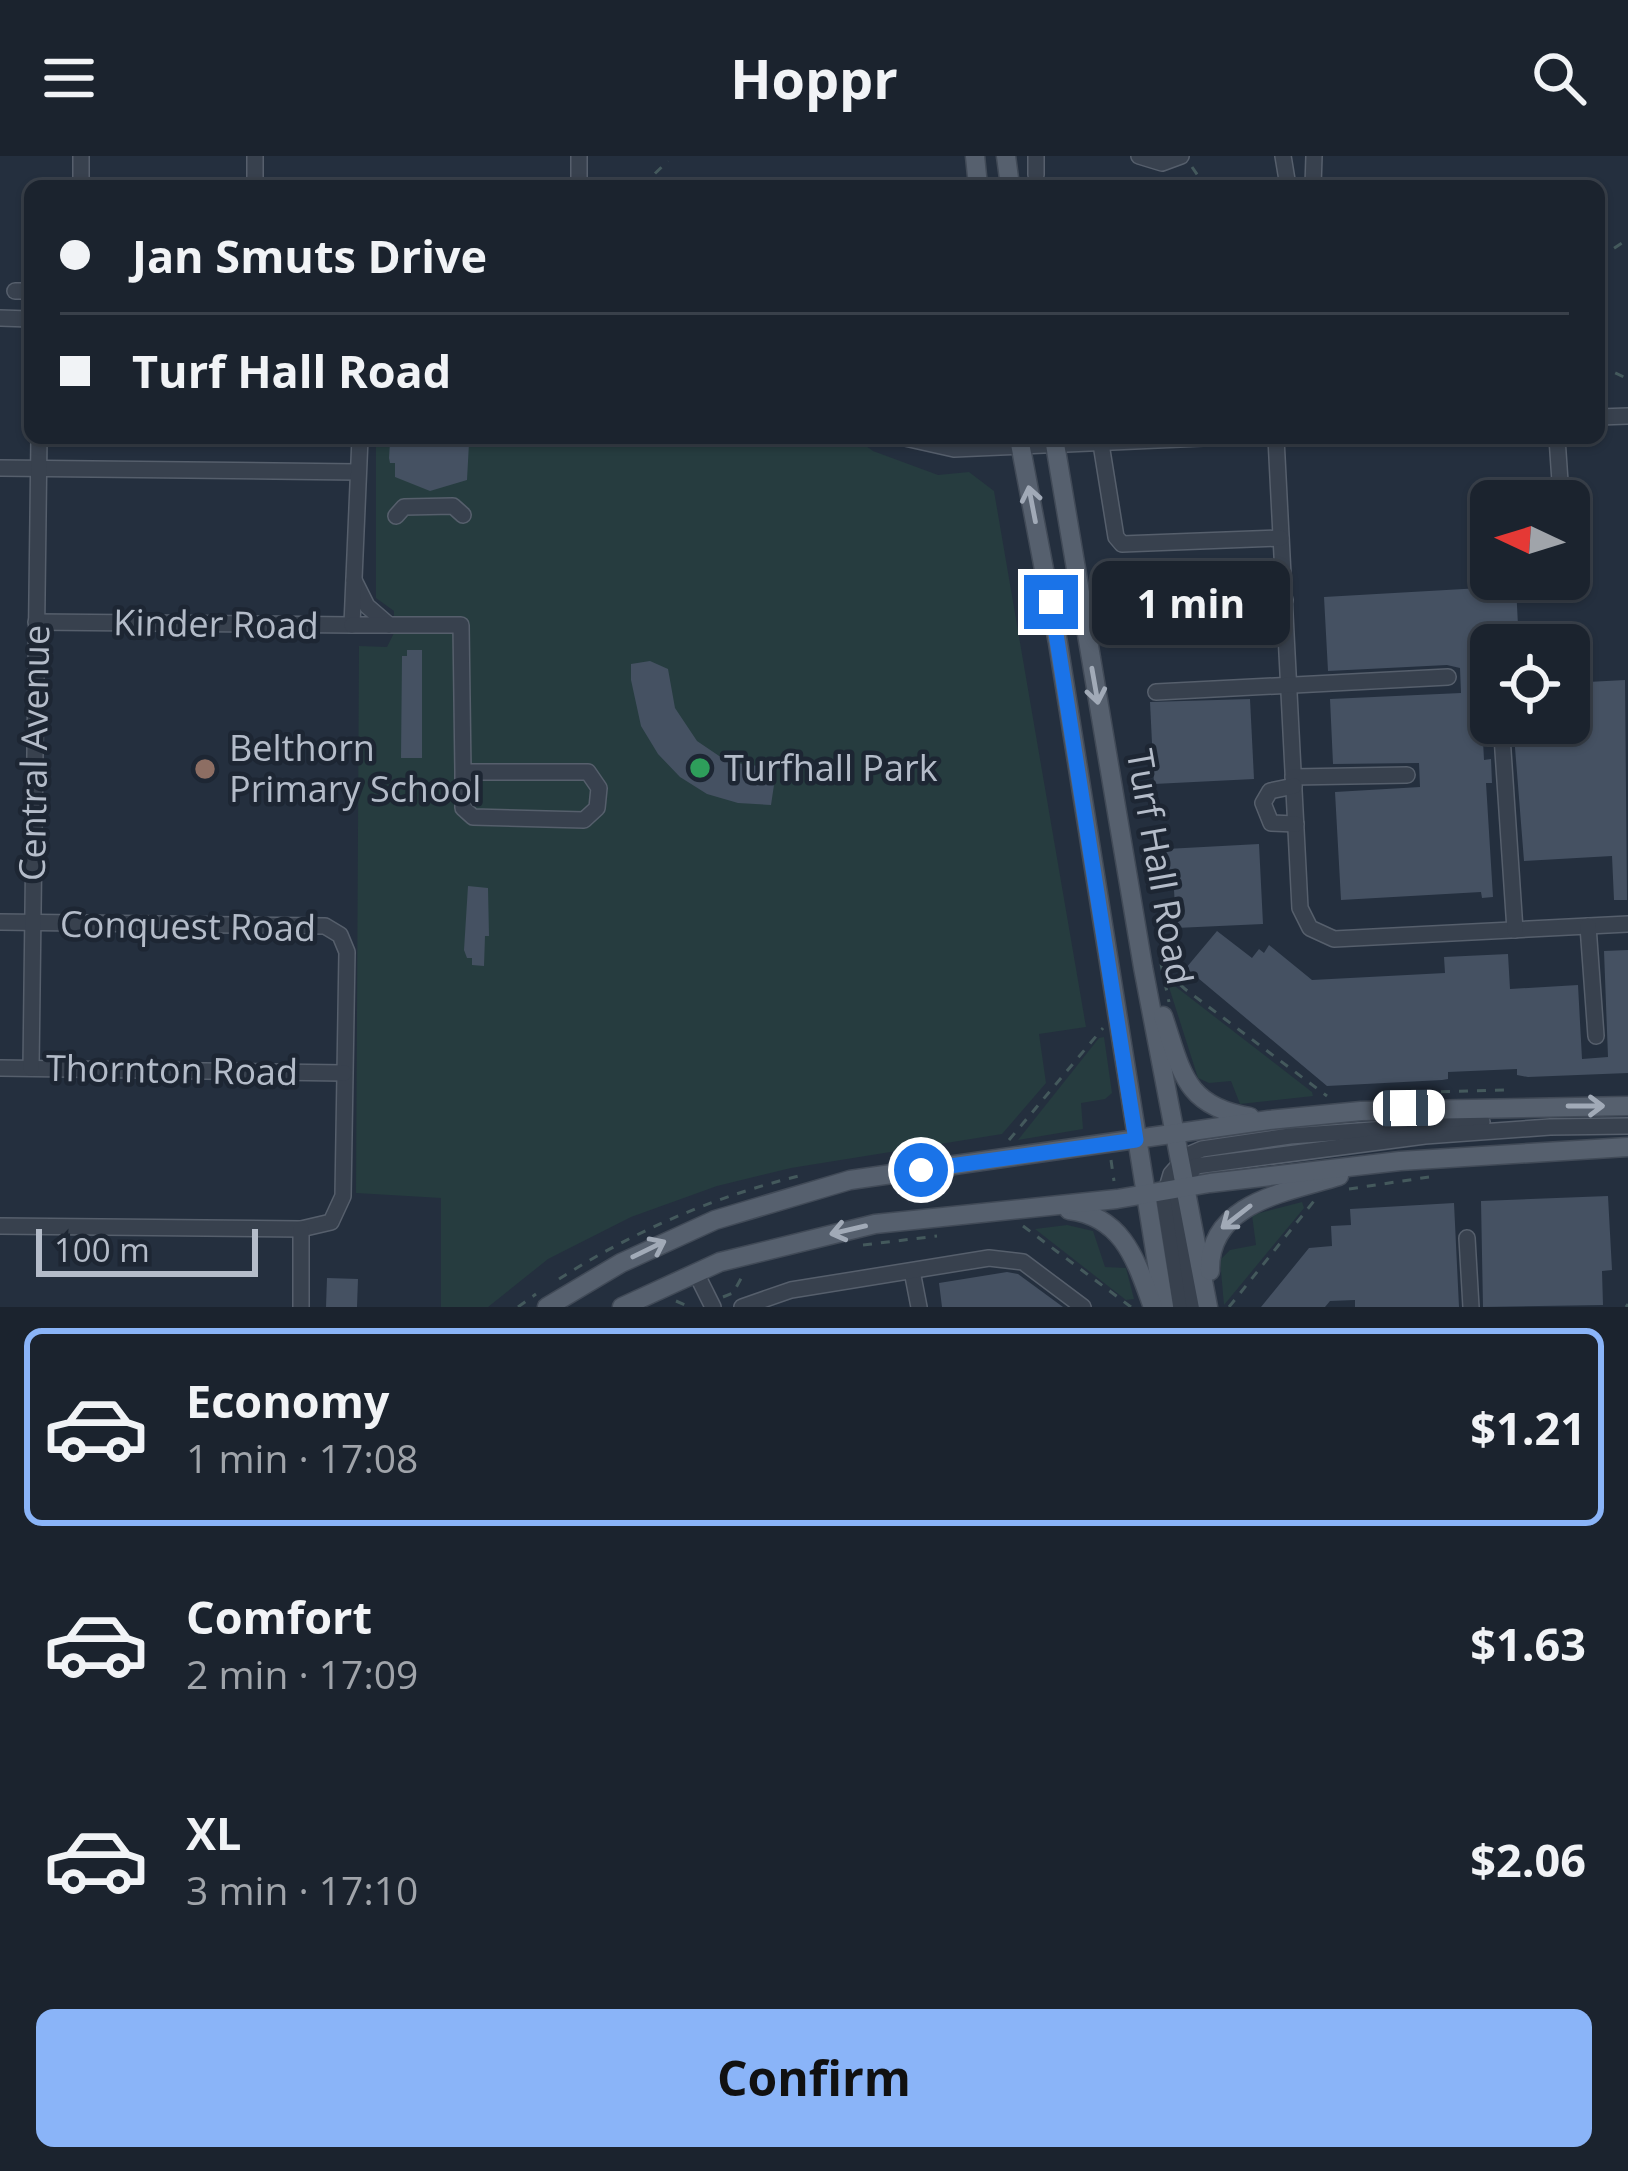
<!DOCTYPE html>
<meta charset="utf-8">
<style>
:root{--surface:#1b232e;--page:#242b36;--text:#f1f3f6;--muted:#a0a4aa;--line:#39404a;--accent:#8ab4f8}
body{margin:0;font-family:"Open Sans",sans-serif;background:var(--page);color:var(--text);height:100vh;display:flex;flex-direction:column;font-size:45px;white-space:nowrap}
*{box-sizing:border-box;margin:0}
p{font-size:39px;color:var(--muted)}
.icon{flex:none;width:66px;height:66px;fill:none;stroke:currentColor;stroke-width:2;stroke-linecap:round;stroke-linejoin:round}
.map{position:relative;height:1151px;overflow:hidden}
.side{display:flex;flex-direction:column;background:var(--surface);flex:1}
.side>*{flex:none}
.banner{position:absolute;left:24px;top:24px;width:1581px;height:264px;border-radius:18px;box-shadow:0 3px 9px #0004,0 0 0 3px var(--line);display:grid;align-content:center;height:264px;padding:0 36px;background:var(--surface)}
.needle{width:78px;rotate:274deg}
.buttons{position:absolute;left:1470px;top:324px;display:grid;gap:24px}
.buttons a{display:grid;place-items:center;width:120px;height:120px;border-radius:18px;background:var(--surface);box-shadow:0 3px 9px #0004,0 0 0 3px var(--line);font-size:60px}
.scale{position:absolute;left:36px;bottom:30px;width:222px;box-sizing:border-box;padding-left:12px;border:6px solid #b4bcc9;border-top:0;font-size:33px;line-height:42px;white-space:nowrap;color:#b4bcc9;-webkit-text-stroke:9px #1d2633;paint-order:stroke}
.end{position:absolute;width:54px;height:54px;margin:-27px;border:15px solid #1a73e8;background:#fff;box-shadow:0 0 0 6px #fff}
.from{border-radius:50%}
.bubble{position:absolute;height:84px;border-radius:18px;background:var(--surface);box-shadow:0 3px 9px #0004,0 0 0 3px var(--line);font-size:39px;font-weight:700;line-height:84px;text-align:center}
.car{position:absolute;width:36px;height:72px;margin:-36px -18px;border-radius:15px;box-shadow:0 0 9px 3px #0007;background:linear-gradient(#fff 24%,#345 0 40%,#fff 0 76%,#345 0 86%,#fff 0)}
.banner b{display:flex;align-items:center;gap:42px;height:114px;font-size:45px}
.banner b+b{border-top:3px solid var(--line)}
.banner i{width:30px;height:30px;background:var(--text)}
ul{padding:21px 0 0;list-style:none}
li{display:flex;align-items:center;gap:36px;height:198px;margin:0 24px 18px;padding:0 12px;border:6px solid transparent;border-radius:18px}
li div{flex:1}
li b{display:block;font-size:45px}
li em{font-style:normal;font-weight:700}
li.current{border-color:var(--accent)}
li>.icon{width:108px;height:108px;stroke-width:1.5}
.action{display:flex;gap:24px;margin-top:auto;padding:24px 36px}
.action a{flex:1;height:138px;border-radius:18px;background:var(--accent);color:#111;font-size:48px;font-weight:700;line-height:138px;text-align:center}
header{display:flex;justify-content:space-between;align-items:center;height:156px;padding:0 36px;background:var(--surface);font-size:54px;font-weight:700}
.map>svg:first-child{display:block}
.green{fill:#263c3f}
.building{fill:#455162}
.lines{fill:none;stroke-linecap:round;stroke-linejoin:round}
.minor-casing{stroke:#565f6c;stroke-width:18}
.major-casing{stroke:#414a57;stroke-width:21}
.path{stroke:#44595c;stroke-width:3;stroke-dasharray:9 9;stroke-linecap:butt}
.minor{stroke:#38414e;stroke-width:15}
.major{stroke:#56606e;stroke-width:18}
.oneway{stroke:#a1aab7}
.route{stroke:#1a73e8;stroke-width:15}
.leisure-dot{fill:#2e9e5b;stroke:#1d2633;stroke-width:4.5}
.education-dot{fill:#8d6e63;stroke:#1d2633;stroke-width:4.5}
.labels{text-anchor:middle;stroke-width:9;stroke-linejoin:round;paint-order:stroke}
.street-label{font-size:36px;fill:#b4bcc9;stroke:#1d2633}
.poi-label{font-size:36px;fill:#b4bcc9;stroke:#1d2633;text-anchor:start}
</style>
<header><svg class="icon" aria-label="menu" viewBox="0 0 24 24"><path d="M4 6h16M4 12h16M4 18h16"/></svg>Hoppr<svg class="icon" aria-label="search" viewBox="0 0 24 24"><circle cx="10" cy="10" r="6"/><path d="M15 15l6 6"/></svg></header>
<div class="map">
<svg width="1628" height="1151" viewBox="0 0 1628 1151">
<rect width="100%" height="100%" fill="#242f3e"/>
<g class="green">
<polygon points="376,282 855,282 873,295 938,319 969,316 994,335 1086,871 1039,878 1046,927 1002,978 791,1012 717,1030 631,1061 548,1103 488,1151 441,1151 441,1042 356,1037 359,490 387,491 394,477 394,455 376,442"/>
<polygon points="1171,827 1312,936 1313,940 1240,948 1231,925 1209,927 1198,922 1168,828"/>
<polygon points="1104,881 1112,937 1105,943 1081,947 1083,973 1018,984 1099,882"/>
<polygon points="1302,1046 1304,1052 1224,1149 1220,1104 1230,1094 1256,1089 1252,1059"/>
<polygon points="1067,1069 1093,1075 1105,1111 1126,1112 1134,1143 1126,1144 1035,1073"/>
</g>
<g class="building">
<polygon points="406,282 458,282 458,287 469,287 467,324 430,335 395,321 395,307 390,307 389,302 390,286 406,286"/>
<polygon points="1516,430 1519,489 1491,489 1491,545 1481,546 1484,604 1491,603 1492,627 1486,627 1493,741 1482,742 1481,736 1341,744 1335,636 1420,631 1419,607 1333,608 1330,543 1461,537 1460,512 1447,509 1328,515 1324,441"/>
<polygon points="407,494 422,494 422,602 401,602 402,500 407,500"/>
<polygon points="650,505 668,513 675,552 697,585 728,606 766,611 774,629 771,649 738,647 707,638 680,621 658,598 641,570 631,524 631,508"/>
<polygon points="1625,524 1627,744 1614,744 1612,700 1524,705 1514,579 1517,579 1517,567 1569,567 1569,527"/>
<polygon points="1250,543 1254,623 1154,628 1150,546"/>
<polygon points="1259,688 1263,768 1176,772 1173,714 1168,714 1166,693"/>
<polygon points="468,730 488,732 489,780 485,780 484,810 472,809 472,802 467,802 464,794"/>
<polygon points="1217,775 1252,802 1259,793 1264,797 1269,789 1312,824 1445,817 1444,801 1508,798 1510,833 1578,829 1582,903 1608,901 1604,795 1628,794 1628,917 1528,921 1517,919 1517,913 1448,916 1448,923 1442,924 1327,930 1186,812"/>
<polygon points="1608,1040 1612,1114 1602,1115 1603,1149 1483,1151 1481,1045"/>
<polygon points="1454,1047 1459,1151 1355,1151 1355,1144 1330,1145 1325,1151 1261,1151 1309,1092 1332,1090 1331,1070 1351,1069 1350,1053"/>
<polygon points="1007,1116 1018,1118 1063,1151 942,1151 939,1127"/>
<polygon points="327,1122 358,1123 357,1151 326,1151"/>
</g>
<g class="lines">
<defs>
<g id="minor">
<polyline points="255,0 255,30"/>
<polyline points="1036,0 1036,19"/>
<polyline points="1139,0 1162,7 1181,0"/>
<polyline points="1283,0 1288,30"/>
<polyline points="81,30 81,0"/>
<polyline points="579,30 579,0"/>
<polyline points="1313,30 1314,0"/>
<polyline points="15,135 30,135"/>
<polyline points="0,162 30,163"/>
<polyline points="1599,261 1628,260"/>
<polyline points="905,282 954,293 1203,282"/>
<polyline points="1276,282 1300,752 1310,772 1334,783 1628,768"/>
<polyline points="1557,282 1561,340"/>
<polyline points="1101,288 1116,381 1122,388 1281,382"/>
<polyline points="0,312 357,316"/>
<polyline points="396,360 404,351 453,350 463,359"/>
<polyline points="354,424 367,450 389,469"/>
<polyline points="1148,453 1285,444"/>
<polyline points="36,466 352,469 360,282"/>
<polyline points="352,469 461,469 463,616 588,616 599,632 597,652 584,664 473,661 463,652 463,616"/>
<polyline points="1156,536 1448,521"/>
<polyline points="1502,580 1515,774"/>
<polyline points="1293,621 1407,619"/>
<polyline points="1294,630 1270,635 1263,647 1271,667 1296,668"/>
<polyline points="0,766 325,770 340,779 347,796 343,1040 331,1066 301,1073 0,1070"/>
<polyline points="1588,770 1596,880"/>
<polyline points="0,912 344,917"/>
<polyline points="31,912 39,282"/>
<polyline points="1467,1082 1471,1151"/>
<polyline points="912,1115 919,1151"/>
<polyline points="696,1117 713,1151"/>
<polyline points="301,1151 301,1073"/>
<polyline points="742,1151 791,1134 989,1102 1023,1106 1083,1151"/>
<polyline points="1181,1151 1164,1042 1171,1018 1188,999 1202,993 1290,980 1482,966"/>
<polyline points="1194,1151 1178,1043 1183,1026 1196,1010 1425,980 1550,971 1628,970"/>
</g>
<g id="major">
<polyline points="975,0 978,30"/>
<polyline points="1006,0 1010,30"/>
<polyline points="1019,282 1058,487 1164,1151"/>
<polyline points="1054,282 1143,811 1208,1151"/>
<path d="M1163,860C1182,916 1184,950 1250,961"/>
<path d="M1069,1054C1124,1061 1136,1105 1153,1151"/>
<path d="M1210,1115C1208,1046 1288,1036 1339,1020"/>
<polyline points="547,1151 621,1107 715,1064 850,1024 1269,964 1361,955 1628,950"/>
<polyline points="622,1151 720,1106 875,1068 1117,1043 1210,1027 1400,1005 1628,991"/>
</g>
</defs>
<use href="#minor" class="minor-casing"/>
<use href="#major" class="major-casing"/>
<g class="path">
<polyline points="1192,11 1205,30"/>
<polyline points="642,30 668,5"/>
<polyline points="1599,102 1628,83"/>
<polyline points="1599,209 1628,223"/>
<polyline points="1160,800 1170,820 1185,833 1327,940"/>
<polyline points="1161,808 1169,846"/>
<polyline points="1387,937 1509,934"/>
<polyline points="1009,984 1103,872"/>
<polyline points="1111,1004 1114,1025"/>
<polyline points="1349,1033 1429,1021"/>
<polyline points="1023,1070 1131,1151"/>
<polyline points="863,1089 937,1080"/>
<path d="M559,1123C634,1075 715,1040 803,1019"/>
<polyline points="723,1141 733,1137 743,1119"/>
<polyline points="676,1145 690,1151"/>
<polyline points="518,1151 536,1138"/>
<polyline points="1229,1151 1314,1045"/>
<polyline points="1626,1151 1628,1148"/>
</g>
<use href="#minor" class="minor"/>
<use href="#major" class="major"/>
</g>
<defs><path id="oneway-shaft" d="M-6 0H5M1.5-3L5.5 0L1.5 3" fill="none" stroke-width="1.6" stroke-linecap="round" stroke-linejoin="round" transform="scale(3)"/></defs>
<g class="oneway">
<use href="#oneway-shaft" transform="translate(1032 348) rotate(-101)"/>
<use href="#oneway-shaft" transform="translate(1095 530) rotate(80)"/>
<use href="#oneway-shaft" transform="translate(1586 950)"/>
<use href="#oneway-shaft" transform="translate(1236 1061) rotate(142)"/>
<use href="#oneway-shaft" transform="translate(848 1074) rotate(167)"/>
<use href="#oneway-shaft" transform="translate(649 1093) rotate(-26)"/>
</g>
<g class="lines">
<polyline class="route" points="921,1014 1136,984 1051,446"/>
</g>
<circle class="leisure-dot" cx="700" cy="612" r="12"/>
<circle class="education-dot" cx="205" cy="613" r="12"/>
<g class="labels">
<g class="street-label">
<text transform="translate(216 468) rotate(1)" y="13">Kinder Road</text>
<text transform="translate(34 597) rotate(-89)" y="13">Central Avenue</text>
<text transform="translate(1160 711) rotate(80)" y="13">Turf Hall Road</text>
<text transform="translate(188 770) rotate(1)" y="13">Conquest Road</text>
<text transform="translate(172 914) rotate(1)" y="13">Thornton Road</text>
</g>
<g class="poi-label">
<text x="229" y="605">Belthorn<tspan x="229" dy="41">Primary School</tspan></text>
<text x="724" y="625">Turfhall Park</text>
</g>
</g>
</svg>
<div class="buttons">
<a><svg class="needle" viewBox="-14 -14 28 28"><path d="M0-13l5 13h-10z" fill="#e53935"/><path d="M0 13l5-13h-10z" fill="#a0a4aa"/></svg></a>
<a><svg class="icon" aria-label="locate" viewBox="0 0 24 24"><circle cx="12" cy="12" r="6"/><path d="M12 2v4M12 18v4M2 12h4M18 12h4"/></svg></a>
</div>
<div class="scale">100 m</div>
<i class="end from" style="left:921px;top:1014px"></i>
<i class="end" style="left:1051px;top:446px"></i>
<div class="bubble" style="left:1092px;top:405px;width:198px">1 min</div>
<i class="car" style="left:1409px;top:952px;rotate:89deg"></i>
<div class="banner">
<b><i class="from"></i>Jan Smuts Drive</b>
<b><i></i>Turf Hall Road</b>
</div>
</div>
<section class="side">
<ul>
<li class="current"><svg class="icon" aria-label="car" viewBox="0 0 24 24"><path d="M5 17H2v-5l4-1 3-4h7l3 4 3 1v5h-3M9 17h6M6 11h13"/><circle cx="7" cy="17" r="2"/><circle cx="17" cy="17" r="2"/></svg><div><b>Economy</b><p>1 min · 17:08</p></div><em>$1.21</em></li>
<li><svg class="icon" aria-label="car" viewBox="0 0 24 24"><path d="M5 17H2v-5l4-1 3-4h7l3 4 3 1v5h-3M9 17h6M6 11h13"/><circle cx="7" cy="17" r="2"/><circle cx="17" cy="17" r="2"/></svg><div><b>Comfort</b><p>2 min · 17:09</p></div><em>$1.63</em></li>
<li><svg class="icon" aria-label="car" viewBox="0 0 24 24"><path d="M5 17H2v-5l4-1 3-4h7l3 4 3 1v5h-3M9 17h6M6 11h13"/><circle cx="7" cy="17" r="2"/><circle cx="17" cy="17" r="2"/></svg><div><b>XL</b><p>3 min · 17:10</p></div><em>$2.06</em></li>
</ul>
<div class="action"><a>Confirm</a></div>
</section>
